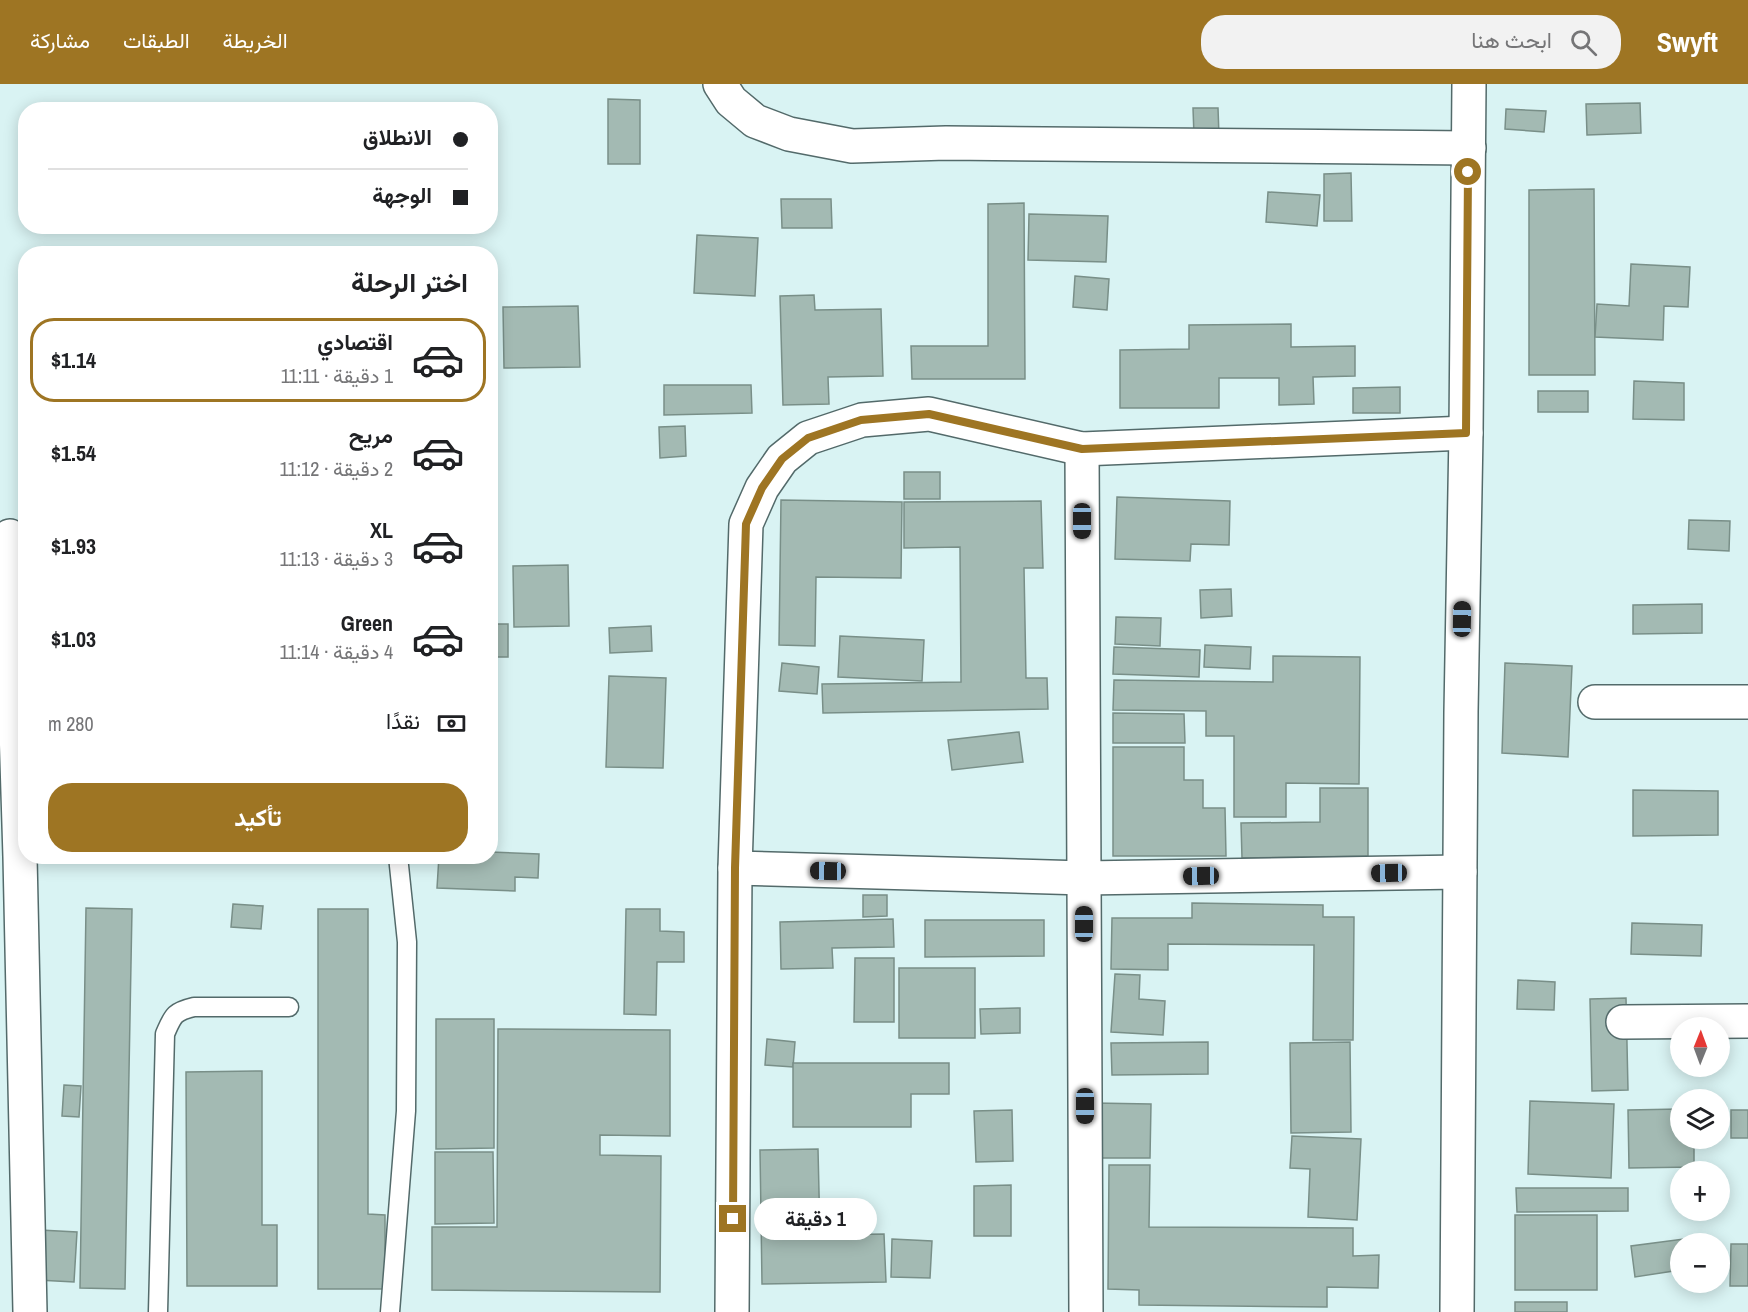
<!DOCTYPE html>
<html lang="ar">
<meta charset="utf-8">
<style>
:root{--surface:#fff;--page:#f2f2f2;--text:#202124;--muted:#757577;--line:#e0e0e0;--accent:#9e7523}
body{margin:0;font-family:"Archivo Narrow",Vazirmatn,sans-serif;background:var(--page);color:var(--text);direction:rtl;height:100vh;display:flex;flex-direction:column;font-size:22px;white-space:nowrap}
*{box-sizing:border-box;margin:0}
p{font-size:20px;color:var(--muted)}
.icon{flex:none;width:33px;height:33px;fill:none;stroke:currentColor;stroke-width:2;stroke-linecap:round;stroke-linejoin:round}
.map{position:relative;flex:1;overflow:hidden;direction:ltr}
.sheet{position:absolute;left:18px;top:162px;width:480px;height:618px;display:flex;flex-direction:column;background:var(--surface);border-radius:24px;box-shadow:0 3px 15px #0003;direction:rtl}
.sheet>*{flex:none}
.hud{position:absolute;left:18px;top:18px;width:480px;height:132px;border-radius:24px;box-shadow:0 3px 15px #0003;direction:rtl;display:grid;align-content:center;height:132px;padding:0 30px;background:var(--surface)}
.needle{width:39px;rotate:1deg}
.buttons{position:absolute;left:1670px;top:933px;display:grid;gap:12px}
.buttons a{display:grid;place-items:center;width:60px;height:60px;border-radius:50%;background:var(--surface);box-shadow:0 3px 15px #0003;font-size:30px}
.end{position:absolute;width:27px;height:27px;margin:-14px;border:8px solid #9e7523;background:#fff;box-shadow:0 0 0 3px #fff}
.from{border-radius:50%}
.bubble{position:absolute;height:42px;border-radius:21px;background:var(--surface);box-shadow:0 3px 15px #0003;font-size:20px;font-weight:700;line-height:42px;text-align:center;direction:rtl}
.car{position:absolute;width:18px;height:36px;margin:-18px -9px;border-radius:8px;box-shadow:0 0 4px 2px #0007;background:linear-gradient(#222 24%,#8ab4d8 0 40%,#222 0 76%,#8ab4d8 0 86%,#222 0)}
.hud b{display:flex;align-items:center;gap:21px;height:57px;font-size:22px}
.hud b+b{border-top:2px solid var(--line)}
.hud i{width:15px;height:15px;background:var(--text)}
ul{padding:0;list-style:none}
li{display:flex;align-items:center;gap:18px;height:84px;margin:0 12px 9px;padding:0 18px;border:3px solid transparent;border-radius:24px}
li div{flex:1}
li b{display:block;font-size:22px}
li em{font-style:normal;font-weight:700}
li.on{border-color:var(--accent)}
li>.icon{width:54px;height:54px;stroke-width:1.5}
h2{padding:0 30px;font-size:27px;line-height:72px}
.pay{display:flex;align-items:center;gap:15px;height:66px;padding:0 30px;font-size:22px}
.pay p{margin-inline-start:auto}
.primary-button{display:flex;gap:12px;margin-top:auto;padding:12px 30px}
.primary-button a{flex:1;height:69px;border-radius:24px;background:var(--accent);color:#fff;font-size:24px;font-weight:700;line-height:69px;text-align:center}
header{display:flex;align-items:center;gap:36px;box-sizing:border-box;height:84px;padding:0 30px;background:var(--accent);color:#fff}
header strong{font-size:28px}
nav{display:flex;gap:33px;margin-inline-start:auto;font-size:21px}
.search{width:420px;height:54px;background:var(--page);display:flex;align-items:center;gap:15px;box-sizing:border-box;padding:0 21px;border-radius:24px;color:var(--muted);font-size:22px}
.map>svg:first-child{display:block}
.building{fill:#a3bab3;stroke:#798f88;stroke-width:1.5}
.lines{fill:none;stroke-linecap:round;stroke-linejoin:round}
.service-casing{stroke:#536a6a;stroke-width:21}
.minor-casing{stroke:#536a6a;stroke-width:36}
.secondary-casing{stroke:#536a6a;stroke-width:36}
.service{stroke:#fff;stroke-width:18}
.minor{stroke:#fff;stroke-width:33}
.secondary{stroke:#fff;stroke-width:33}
.route{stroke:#9e7523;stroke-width:8}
</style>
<header>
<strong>Swyft</strong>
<div class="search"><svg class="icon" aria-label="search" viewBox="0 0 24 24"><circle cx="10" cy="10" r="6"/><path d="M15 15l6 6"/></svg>ابحث هنا</div>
<nav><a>الخريطة</a><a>الطبقات</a><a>مشاركة</a></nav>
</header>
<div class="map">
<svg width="1748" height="1228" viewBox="0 0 1748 1228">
<rect width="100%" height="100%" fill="#d9f3f3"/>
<g class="building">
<polygon points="608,15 640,16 640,80 608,80"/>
<polygon points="1640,19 1641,49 1587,51 1586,20"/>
<polygon points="1193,24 1218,24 1219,52 1194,52"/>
<polygon points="1506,25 1546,27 1544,48 1505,45"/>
<polygon points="1351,89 1352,137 1324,137 1324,90"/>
<polygon points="1594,105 1595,291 1529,291 1529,106"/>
<polygon points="1268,108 1320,111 1317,142 1266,138"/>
<polygon points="781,115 831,115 832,144 782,144"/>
<polygon points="1024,119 1025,295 912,295 911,262 988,262 988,120"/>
<polygon points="1029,130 1108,132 1106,178 1028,176"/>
<polygon points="697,151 758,154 755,212 694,209"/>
<polygon points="1631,180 1690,183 1688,223 1664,222 1663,256 1595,253 1597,220 1629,222"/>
<polygon points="1075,192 1109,195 1107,226 1073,223"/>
<polygon points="814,211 815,226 881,225 883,292 828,293 829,320 783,321 780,212"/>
<polygon points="578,222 580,283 504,284 503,223"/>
<polygon points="1291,240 1291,263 1355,262 1355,292 1313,293 1314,320 1279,321 1279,294 1219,294 1219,324 1120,324 1120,266 1189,265 1189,241"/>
<polygon points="1634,297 1684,299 1684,336 1633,335"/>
<polygon points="664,301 751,301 752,329 664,331"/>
<polygon points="1400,303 1400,329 1353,329 1353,304"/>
<rect x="1538" y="307" width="50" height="21"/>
<polygon points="685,342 686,372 660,374 659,343"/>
<rect x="904" y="388" width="36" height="27"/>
<polygon points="1117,413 1230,417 1229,461 1191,460 1190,477 1115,475"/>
<polygon points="781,416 902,418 901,494 816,493 815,562 779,561"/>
<polygon points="1041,417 1043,484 1024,484 1026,594 1047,594 1048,625 823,629 822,600 961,598 960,463 904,464 904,418"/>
<polygon points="1689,436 1730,437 1729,467 1688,465"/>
<polygon points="568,481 569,542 514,543 513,482"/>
<polygon points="1231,505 1232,532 1201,534 1200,506"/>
<polygon points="1702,520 1702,549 1633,550 1633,521"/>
<polygon points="1116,533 1161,534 1160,562 1115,560"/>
<rect x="490" y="540" width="18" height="33"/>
<polygon points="651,542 652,567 610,569 609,544"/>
<polygon points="840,552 924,556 922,597 838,593"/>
<polygon points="1205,561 1251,563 1250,585 1204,583"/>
<polygon points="1114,563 1200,566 1199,593 1113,590"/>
<polygon points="1273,572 1360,573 1359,700 1286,699 1286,733 1234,733 1234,652 1206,652 1206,627 1113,626 1114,596 1273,598"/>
<polygon points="782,579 819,583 817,610 779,607"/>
<polygon points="1505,579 1572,582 1568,673 1502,669"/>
<polygon points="609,592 666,594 663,684 606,683"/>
<polygon points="1113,629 1184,630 1185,659 1113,659"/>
<polygon points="1019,648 1023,678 952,686 948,656"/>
<polygon points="1113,663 1184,663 1184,696 1203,696 1203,724 1225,724 1226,772 1113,772"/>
<polygon points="1320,704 1368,704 1368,772 1242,774 1241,739 1320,738"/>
<polygon points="1633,706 1718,707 1718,751 1633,752"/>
<polygon points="490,768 539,770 538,794 515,793 515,807 437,804 439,772 490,772"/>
<polygon points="863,811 887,811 887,832 863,833"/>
<polygon points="1192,819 1323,821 1323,833 1354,833 1353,956 1313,956 1314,861 1168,860 1168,886 1111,885 1112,834 1192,834"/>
<polygon points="233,820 263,822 261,845 231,843"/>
<polygon points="86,824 132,825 125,1205 80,1204"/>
<polygon points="318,825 368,825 368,1130 385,1131 385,1205 318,1205"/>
<polygon points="626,825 660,825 660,847 684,848 684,878 657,878 656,931 624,930"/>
<polygon points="893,835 894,863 832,864 833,884 781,885 780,838"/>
<polygon points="925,836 1044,836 1044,872 925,873"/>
<polygon points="1632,839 1702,841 1701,872 1631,870"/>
<polygon points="855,874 894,874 894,938 854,938"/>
<rect x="899" y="884" width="76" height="70"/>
<polygon points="1115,890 1140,891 1139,915 1165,917 1163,951 1111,948"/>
<polygon points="1518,896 1555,898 1554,926 1517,925"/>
<polygon points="1626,914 1628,1006 1592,1007 1590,915"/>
<polygon points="1020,924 1020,949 981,950 980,925"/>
<polygon points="436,935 494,935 494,1064 436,1065"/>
<polygon points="498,945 670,946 670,1052 600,1051 600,1071 661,1072 660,1208 432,1206 432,1143 497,1143"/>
<polygon points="767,955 795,958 793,983 765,981"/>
<polygon points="1208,958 1208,990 1112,991 1111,959"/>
<polygon points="1350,958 1351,1048 1291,1049 1290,959"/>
<polygon points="793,979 949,979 949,1010 911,1010 911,1043 793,1043"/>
<polygon points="262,987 262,1141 277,1141 277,1202 187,1202 186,988"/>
<polygon points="64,1001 81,1002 79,1033 62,1032"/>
<polygon points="1530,1017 1614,1020 1611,1094 1528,1090"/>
<polygon points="1094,1019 1151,1020 1150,1074 1094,1074"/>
<polygon points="1680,1025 1680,1054 1694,1054 1694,1083 1629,1084 1628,1026"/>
<polygon points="1012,1026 1013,1077 976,1078 974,1027"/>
<rect x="1731" y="1026" width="17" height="28"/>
<polygon points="1292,1052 1361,1055 1357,1136 1308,1133 1310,1085 1290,1084"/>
<polygon points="818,1065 820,1151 884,1150 886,1198 762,1200 760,1066"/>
<polygon points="435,1068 493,1068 494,1139 435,1140"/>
<polygon points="1109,1081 1150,1081 1149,1143 1353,1144 1353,1172 1379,1171 1378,1204 1327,1203 1327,1223 1139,1221 1139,1206 1108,1205"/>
<polygon points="1011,1101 1011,1152 974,1152 974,1102"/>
<polygon points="1516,1104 1628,1104 1628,1127 1517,1128"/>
<rect x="1515" y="1131" width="82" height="75"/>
<polygon points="21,1145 77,1148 74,1198 19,1195"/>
<polygon points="1699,1153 1700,1160 1680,1160 1680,1186 1635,1193 1631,1162"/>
<polygon points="892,1155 932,1157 930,1194 891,1193"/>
<polygon points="1731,1160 1748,1160 1748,1202 1730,1202"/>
<rect x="1515" y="1218" width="52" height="10"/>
</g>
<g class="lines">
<defs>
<g id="service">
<path d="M158,1228L165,950C173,932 173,928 194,923H289"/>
<polyline points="390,1228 406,1027 407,858 398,772"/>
</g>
<g id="minor">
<polyline points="720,0 731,17 755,37 789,50 852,62 946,59 1469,64"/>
<polyline points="1082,365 1086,1228"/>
<polyline points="10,452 20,773 30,1228"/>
<polyline points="1595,618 1748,618"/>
<polyline points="735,784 1084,794 1460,788"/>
<polyline points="1623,938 1748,937"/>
<polyline points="732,1228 735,784 746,440 762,404 782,375 808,354 862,336 929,330 1082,365 1466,349"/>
</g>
<polyline id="secondary" points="1457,1228 1461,628 1466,349 1469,0"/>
</defs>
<use href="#service" class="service-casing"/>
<use href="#minor" class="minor-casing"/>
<use href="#secondary" class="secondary-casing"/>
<use href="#service" class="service"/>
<use href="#minor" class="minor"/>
<use href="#secondary" class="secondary"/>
</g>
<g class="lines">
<polyline class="route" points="733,1135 735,784 746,440 762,404 782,375 808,354 861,336 929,330 1082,365 1466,349 1468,88"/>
</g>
</svg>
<div class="buttons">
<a><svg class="needle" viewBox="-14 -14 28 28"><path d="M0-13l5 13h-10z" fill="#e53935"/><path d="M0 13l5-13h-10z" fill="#757577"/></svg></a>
<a><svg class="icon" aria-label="layers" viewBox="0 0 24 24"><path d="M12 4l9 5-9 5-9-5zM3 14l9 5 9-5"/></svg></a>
<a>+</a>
<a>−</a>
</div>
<i class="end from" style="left:1468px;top:88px"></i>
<i class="end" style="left:733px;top:1135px"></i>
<div class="bubble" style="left:754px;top:1114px;width:123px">1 دقيقة</div>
<i class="car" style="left:1082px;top:437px;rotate:180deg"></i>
<i class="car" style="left:1462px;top:535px;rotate:1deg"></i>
<i class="car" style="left:828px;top:787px;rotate:271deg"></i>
<i class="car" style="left:1389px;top:789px;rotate:269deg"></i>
<i class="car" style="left:1201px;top:792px;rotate:269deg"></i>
<i class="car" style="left:1084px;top:840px;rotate:0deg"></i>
<i class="car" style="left:1085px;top:1022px;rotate:180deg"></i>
<div class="hud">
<b><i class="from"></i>الانطلاق</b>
<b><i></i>الوجهة</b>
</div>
<section class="sheet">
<h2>اختر الرحلة</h2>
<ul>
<li class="on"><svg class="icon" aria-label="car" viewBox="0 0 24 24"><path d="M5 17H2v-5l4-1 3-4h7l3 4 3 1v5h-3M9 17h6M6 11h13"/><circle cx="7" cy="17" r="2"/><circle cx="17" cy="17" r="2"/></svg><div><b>اقتصادي</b><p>1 دقيقة · 11:11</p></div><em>$1.14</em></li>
<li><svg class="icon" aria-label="car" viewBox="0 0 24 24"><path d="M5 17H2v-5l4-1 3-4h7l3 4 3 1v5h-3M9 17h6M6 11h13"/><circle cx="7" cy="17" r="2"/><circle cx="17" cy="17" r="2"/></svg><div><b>مريح</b><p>2 دقيقة · 11:12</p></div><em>$1.54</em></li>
<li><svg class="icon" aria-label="car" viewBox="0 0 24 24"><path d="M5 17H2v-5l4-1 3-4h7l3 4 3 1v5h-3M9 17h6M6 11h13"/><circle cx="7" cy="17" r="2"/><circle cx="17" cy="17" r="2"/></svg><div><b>XL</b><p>3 دقيقة · 11:13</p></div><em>$1.93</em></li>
<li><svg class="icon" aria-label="car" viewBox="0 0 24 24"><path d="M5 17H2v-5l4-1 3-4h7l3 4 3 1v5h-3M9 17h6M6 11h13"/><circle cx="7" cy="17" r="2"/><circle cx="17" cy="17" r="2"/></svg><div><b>Green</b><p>4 دقيقة · 11:14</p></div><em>$1.03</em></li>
</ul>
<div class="pay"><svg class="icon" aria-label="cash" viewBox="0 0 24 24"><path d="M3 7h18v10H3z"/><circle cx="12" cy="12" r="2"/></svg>نقدًا<p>280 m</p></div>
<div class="primary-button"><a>تأكيد</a></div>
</section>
</div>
